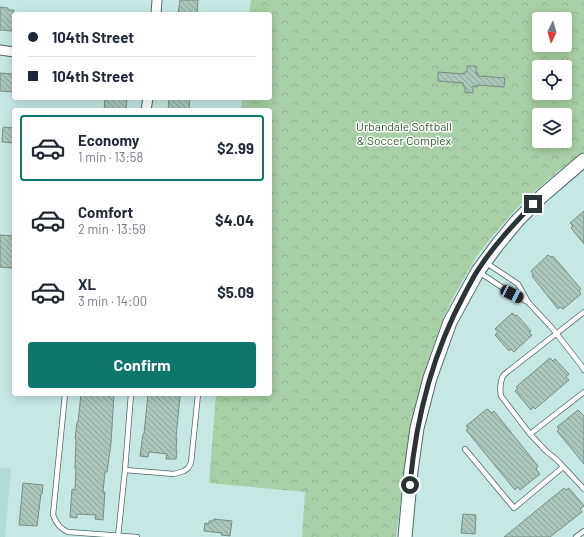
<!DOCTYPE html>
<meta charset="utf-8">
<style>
:root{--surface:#fff;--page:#f6f6f7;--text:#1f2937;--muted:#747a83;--line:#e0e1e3;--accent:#0f766e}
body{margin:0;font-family:Barlow,sans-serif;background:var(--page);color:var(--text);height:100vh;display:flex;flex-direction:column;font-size:15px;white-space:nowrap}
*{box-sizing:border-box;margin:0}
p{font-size:13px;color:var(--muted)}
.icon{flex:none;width:22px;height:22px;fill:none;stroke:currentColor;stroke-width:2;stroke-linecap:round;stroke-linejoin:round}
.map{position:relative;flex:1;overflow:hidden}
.panel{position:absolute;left:12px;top:108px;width:260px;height:288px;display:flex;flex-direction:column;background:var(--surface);border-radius:4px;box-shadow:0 2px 10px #0003}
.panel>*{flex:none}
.hud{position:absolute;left:12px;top:12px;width:260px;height:88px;border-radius:4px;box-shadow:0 2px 10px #0003;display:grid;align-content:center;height:88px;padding:0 16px;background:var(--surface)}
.needle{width:26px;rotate:185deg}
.controls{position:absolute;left:532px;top:12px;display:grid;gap:8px}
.controls a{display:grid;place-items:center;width:40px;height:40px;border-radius:4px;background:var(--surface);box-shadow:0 2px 10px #0003;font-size:20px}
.end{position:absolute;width:18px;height:18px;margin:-9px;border:5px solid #283534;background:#fff;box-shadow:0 0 0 2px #fff}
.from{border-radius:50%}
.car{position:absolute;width:12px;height:24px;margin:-12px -6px;border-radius:5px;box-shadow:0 0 3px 1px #0007;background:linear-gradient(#222 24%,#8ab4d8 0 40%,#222 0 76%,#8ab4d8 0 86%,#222 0)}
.hud b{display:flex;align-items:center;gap:14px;height:38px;font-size:15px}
.hud b+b{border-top:1px solid var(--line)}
.hud i{width:10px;height:10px;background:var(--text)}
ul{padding:7px 0 0;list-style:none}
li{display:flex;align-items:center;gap:12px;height:66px;margin:0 8px 6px;padding:0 8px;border:2px solid transparent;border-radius:4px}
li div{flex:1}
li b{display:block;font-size:15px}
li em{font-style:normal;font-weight:700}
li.active{border-color:var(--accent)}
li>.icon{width:36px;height:36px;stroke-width:1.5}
.action{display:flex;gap:8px;margin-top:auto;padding:8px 16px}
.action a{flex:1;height:46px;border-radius:4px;background:var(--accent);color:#fff;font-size:16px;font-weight:700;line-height:46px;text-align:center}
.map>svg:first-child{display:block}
.built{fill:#b1dbd7}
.park{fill:url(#park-crowns);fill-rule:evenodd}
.building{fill:url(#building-back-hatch);stroke:#758f83}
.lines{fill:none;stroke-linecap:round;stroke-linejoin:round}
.lane-casing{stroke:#4c6a67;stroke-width:6}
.street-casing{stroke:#4c6a67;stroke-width:11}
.secondary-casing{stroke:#4c6a67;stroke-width:15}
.lane{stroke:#fff;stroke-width:4.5}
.street{stroke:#fff;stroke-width:9}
.secondary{stroke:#fff;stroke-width:13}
.route{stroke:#283534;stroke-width:5}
.labels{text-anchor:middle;stroke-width:3;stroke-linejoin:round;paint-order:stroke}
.park-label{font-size:12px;fill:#275f27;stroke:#fff}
</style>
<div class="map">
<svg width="584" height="537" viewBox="0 0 584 537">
<defs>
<pattern id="park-crowns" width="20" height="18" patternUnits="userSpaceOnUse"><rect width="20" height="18" fill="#a8d0a6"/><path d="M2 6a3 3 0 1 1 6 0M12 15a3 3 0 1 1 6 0" fill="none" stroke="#91b390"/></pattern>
<pattern id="building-back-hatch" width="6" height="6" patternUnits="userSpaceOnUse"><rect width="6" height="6" fill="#abc7bb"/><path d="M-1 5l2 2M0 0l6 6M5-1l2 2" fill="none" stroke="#8ba299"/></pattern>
</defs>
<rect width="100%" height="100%" fill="#c6e8e5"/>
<polygon class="built" points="0,468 11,469 5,537 0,537"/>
<path class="park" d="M251,0H584V152L558,171L536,190L514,211L491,238L476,257L454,296L444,316L427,363L421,386L407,452L396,537H302L305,492L209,483L216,394H270V110H241L242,98H270V14H249ZM539,19H565V45H539ZM539,67H565V93H539ZM539,115H565V141H539Z"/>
<g class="building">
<polygon points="180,0 198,0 197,14 178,14"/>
<polygon points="0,7 8,8 8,10 14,10 12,31 0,30"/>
<polygon points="467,66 476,66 476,73 478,73 478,76 505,78 504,87 477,85 477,87 473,86 473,93 465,92 465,86 463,86 463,83 438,81 438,72 464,74 464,72 467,72"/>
<polygon points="0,73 14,74 14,92 0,91"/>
<polygon points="105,98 127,98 126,110 104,110"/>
<polygon points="169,98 190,98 189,110 168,110"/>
<polygon points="3,127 14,128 14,143 2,142"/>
<polygon points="584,211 584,244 571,228 573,226 570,223"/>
<polygon points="0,235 14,236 12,268 0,267"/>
<polygon points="548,255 551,257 553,256 581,289 579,291 581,294 563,309 560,307 558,309 532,276 533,274 531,271"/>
<polygon points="512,313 516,316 517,315 531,331 529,333 532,335 514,352 511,349 509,351 495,335 498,332 495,329"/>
<polygon points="550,358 553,361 555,359 569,374 566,377 569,380 535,409 533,407 531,410 515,391 518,389 516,387"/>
<polygon points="81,394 114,394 111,443 107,472 105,472 103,492 105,492 103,520 95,519 96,515 77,514 77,518 70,517 72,489 75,490 76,469 75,469 76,439 75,439 77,422 78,422"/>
<polygon points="148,394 177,394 177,395 180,396 176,438 177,438 176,450 177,450 176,459 166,459 167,454 149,452 148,457 140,456 143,434 144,434"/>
<polygon points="487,409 492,413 494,411 538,466 536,469 540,474 520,490 518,487 515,490 466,430 469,428 466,426"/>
<polygon points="578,410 584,416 584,464 557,431 559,429 557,427"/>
<polygon points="23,483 43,485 42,494 41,494 37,526 19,525"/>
<polygon points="564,488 566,490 569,488 584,506 580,509 582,512 550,537 504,537"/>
<polygon points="463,514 476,515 475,534 461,533"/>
<polygon points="214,519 232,521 230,536 221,535 222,533 204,531 205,523 209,524 209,521 213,521"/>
</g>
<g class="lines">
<defs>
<g id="lane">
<polyline points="485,262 518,284 528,302 552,328 581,365 584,370"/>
<polyline points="479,272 512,294 528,302"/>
<path d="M584,312L511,369C509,371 505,373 503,376C500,382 500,390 501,396L530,434L546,451L557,460L584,489"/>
<path d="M65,394L53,515C56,523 60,529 68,532L137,537"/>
<polyline points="530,434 584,392"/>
<polyline points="465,449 514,508 563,467"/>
<polyline points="125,470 174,474 184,471 188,468 191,463 198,394"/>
<polyline points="118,537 125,470 131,394"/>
<polyline points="576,537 584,531"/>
</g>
<g id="street">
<polyline points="156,14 157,0"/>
<polyline points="0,50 14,52"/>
<polyline points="146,110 148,98"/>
</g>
<polyline id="secondary" points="405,537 411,471 417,428 430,378 450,322 478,271 498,244 517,221 542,196 584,160"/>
</defs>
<use href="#lane" class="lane-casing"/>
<use href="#street" class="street-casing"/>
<use href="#secondary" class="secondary-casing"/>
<use href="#lane" class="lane"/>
<use href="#street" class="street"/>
<use href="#secondary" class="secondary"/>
</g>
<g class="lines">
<path class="route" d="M410,485C416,418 433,352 465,293C470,284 474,275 480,267C495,244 514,224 533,204"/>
</g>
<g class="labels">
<g class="park-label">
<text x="404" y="131">Urbandale Softball<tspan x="404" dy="14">&amp; Soccer Complex</tspan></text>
</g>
</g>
</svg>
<div class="controls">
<a><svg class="needle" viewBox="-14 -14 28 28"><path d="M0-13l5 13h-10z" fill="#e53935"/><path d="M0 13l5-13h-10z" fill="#747a83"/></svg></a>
<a><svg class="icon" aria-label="locate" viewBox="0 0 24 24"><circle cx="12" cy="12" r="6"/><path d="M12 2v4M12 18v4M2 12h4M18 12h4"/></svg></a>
<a><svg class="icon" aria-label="layers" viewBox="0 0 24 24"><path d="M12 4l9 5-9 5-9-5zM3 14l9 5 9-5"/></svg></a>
</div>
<i class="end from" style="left:410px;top:485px"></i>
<i class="end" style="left:533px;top:204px"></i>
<i class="car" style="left:512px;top:294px;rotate:117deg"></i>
<div class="hud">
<b><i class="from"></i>104th Street</b>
<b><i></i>104th Street</b>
</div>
<section class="panel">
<ul>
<li class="active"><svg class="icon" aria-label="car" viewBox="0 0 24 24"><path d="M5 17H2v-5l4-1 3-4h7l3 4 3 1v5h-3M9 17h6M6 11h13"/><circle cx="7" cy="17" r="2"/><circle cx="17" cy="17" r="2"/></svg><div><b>Economy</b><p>1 min · 13:58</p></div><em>$2.99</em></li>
<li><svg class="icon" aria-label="car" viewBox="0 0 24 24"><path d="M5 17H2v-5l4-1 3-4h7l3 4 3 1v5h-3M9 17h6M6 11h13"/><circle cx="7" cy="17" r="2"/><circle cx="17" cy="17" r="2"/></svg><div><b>Comfort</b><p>2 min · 13:59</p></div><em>$4.04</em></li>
<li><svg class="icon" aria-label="car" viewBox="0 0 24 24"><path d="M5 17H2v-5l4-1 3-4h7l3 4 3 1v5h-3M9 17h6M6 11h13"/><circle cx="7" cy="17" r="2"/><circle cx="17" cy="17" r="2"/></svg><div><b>XL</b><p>3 min · 14:00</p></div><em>$5.09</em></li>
</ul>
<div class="action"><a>Confirm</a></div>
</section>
</div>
